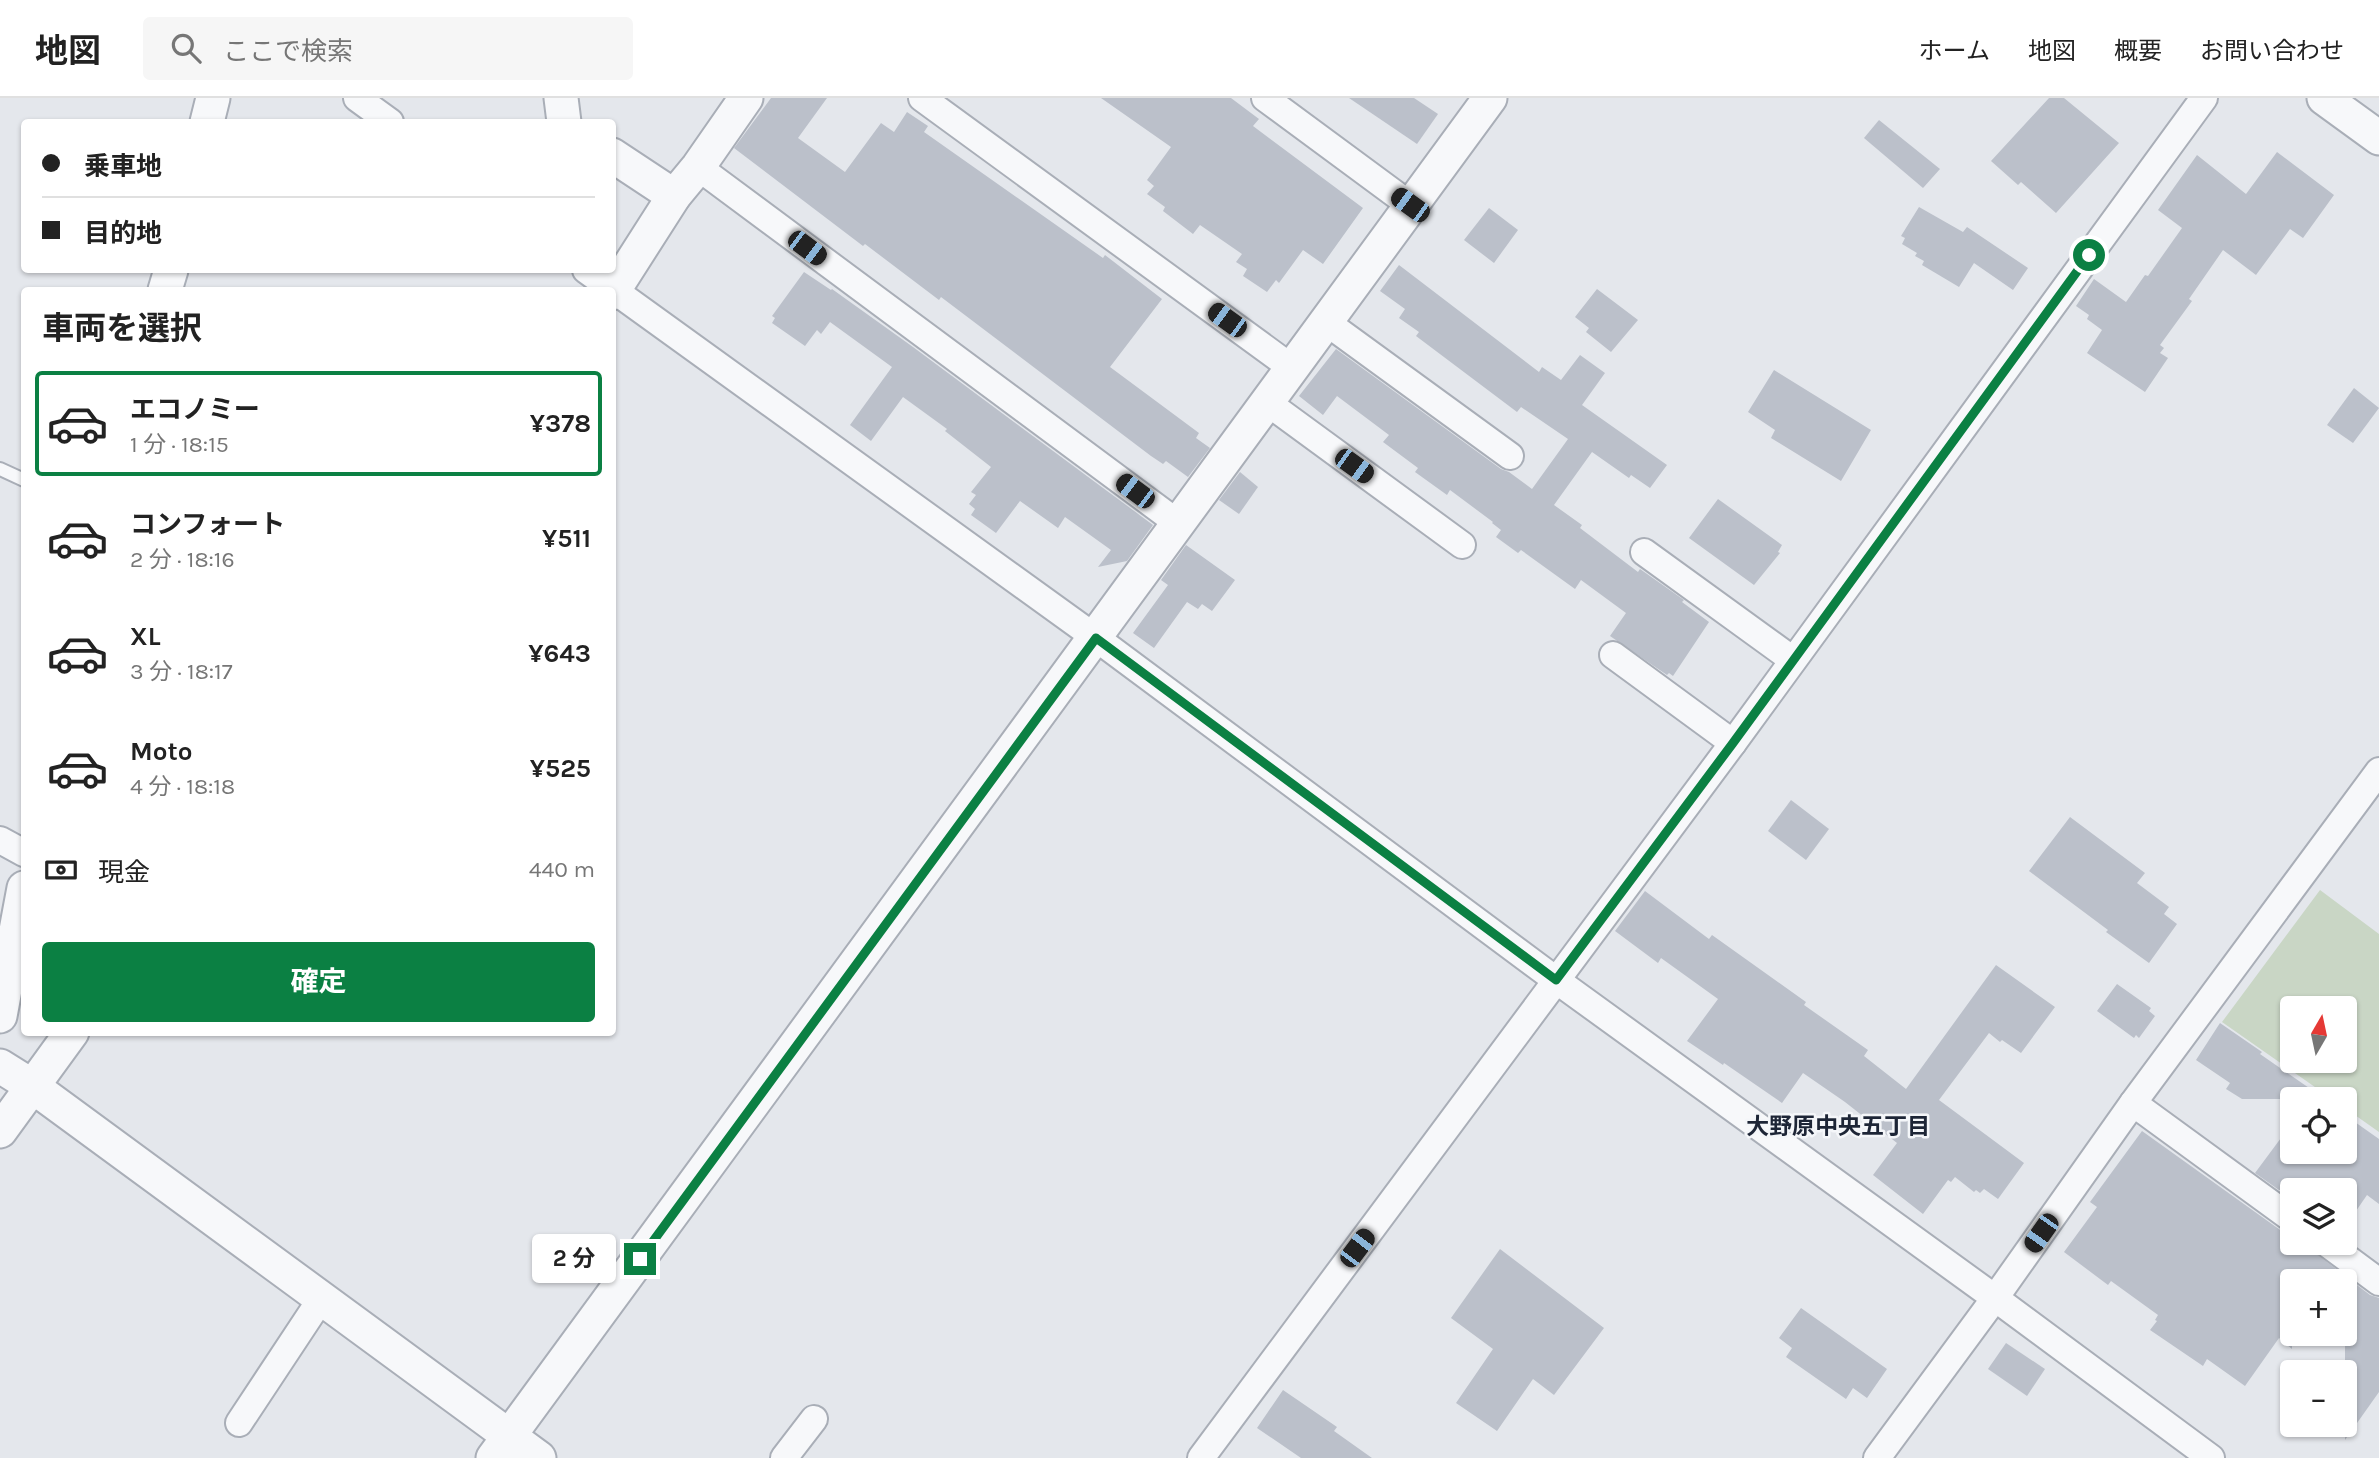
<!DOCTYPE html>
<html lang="ja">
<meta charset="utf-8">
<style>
:root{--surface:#fff;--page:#f6f6f6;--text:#222;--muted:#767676;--line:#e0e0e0;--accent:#0b8043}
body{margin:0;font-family:Karla,"Noto Sans JP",sans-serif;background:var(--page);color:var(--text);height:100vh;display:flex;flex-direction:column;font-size:26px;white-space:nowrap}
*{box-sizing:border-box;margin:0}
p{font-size:23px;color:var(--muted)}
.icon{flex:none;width:38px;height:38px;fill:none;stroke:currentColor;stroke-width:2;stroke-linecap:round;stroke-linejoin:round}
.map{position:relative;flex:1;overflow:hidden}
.panel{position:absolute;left:21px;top:189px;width:595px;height:749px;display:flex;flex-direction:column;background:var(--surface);border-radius:7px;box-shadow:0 2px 5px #0004}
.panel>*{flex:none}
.guide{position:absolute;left:21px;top:21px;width:595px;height:154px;border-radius:7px;box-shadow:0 2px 5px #0004;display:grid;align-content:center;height:154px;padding:0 21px;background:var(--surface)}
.needle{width:46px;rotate:9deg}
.buttons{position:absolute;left:2280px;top:898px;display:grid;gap:14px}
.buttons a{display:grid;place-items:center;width:77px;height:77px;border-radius:7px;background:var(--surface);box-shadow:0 2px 5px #0004;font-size:35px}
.end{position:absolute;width:32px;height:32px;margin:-16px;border:9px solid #0b8043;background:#fff;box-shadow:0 0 0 4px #fff}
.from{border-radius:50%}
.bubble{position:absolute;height:49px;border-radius:7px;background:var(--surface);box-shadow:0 2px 5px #0004;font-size:23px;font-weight:700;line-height:49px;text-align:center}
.car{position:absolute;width:21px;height:42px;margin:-21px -10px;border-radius:9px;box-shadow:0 0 5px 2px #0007;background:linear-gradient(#222 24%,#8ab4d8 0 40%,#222 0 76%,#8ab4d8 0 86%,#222 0)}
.guide b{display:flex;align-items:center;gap:24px;height:66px;font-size:26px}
.guide b+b{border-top:2px solid var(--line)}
.guide i{width:18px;height:18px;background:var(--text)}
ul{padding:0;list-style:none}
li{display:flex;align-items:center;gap:21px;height:105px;margin:0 14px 10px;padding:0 7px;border:4px solid transparent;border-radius:7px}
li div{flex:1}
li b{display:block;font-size:26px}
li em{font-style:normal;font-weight:700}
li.on{border-color:var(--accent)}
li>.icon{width:63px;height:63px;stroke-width:1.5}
h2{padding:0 21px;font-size:32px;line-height:84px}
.pay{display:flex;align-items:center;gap:18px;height:77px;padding:0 21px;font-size:26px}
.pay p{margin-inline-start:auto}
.primary-button{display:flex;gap:14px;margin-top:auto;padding:14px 21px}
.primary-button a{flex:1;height:80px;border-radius:7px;background:var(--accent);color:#fff;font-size:28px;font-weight:700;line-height:80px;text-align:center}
header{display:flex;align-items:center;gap:42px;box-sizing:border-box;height:98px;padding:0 35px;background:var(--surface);border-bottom:2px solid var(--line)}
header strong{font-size:33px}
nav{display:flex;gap:38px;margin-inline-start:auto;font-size:24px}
.search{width:490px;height:63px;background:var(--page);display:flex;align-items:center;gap:18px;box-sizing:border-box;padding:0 24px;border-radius:7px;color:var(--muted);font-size:26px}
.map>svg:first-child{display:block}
.green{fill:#c9d6c5;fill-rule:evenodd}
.building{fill:#bbc0ca}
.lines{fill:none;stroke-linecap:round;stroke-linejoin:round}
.service-casing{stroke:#a9aeb7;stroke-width:16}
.minor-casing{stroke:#a9aeb7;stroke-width:30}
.tertiary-casing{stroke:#a9aeb7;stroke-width:37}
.service{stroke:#f7f8fa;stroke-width:12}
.minor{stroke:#f7f8fa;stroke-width:26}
.tertiary{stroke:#f7f8fa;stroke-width:33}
.route{stroke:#0b8043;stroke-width:9}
.labels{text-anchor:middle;stroke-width:5;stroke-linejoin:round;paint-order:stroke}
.neighbourhood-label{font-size:23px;font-weight:bold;fill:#1d2536;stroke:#f4f6f9}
</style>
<header>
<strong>地図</strong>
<div class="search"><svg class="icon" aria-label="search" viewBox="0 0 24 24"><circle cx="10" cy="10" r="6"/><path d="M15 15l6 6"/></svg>ここで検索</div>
<nav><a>ホーム</a><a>地図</a><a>概要</a><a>お問い合わせ</a></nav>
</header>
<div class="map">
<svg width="2379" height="1360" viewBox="0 0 2379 1360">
<rect width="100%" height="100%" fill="#e4e7ec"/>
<path class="green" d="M2320,792L2379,836V1034L2345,1010V1001H2332L2222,924ZM2292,910H2345V962H2292Z"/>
<g class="building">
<polygon points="771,0 827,0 798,40 845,74 881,25 894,34 907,14 928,28 924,34 1103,160 1105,157 1162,201 1110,269 1199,335 1196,340 1210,350 1188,379 1166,363 1163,366 1151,358 941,199 939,202 865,146 863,148 734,50"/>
<polygon points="1101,0 1231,0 1259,21 1253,28 1363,110 1323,166 1303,152 1279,185 1276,182 1267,194 1243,178 1247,171 1236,164 1242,156 1200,127 1193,136 1163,113 1165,109 1147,96 1154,88 1147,82 1171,49"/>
<polygon points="1349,0 1414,0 1438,16 1417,46"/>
<polygon points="2049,0 2064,0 2119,45 2056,115 2021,84 2018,87 1991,63"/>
<polygon points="1879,22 1940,71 1923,90 1864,40"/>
<polygon points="2277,54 2334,97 2303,140 2290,131 2256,177 2223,152 2189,201 2192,203 2160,247 2164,250 2160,255 2168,260 2145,294 2087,255 2102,232 2087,221 2089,217 2076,208 2094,181 2126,204 2145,177 2148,178 2182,130 2158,112 2197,57 2246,96"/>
<polygon points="1919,109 1963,134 1967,129 2028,170 2013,192 1974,165 1959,189 1922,167 1924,163 1915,158 1917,155 1902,146 1905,140 1901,138"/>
<polygon points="1489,110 1518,132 1494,165 1464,142"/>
<polygon points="1399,167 1539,274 1542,269 1561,282 1580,257 1605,275 1582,307 1667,367 1650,390 1631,377 1629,380 1592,354 1554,407 1582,427 1580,430 1638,474 1640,471 1684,502 1682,504 1709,524 1673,578 1669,575 1667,577 1610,538 1626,515 1581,482 1575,491 1521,452 1518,455 1496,439 1501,432 1492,425 1493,424 1450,392 1447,397 1415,374 1418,370 1383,344 1389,337 1337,298 1323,317 1299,298 1336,251 1501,371 1509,374 1532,391 1568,341 1521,309 1517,314 1416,238 1419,234 1399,220 1405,211 1380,193"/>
<polygon points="804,174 831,192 832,191 913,249 1153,427 1127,463 1098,469 1111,452 1065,419 1058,430 1020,403 996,435 971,417 975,411 969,406 976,397 971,394 991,369 945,333 947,331 903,299 871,343 850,327 892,269 830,224 821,236 817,232 805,248 772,225 775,220 772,218"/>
<polygon points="1597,191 1638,222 1611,254 1586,234 1589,230 1575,219"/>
<polygon points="1774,272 1871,332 1841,383 1771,340 1775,332 1748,314"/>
<polygon points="2354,290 2379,310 2353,345 2327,327"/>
<polygon points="1240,374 1258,389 1239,416 1219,402"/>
<polygon points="1718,401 1782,447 1778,454 1780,455 1754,487 1689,440"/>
<polygon points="1186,447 1235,482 1212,513 1202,506 1198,511 1187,504 1154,550 1133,535 1168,487 1161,482"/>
<polygon points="1791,702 1829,731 1806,762 1768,733"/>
<polygon points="2070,719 2145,775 2137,785 2169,809 2164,816 2177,826 2149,865 2106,834 2108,832 2029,773"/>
<polygon points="1645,793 1709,841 1712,837 1806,904 1804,907 1868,952 1864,958 1906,991 1996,867 2055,909 2021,955 2002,942 2000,944 1989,935 1939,1002 2024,1065 1998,1101 1984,1091 1980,1095 1976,1092 1974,1094 1955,1079 1951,1084 1948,1082 1923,1116 1873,1077 1897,1045 1845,1004 1803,975 1782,1005 1724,965 1723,967 1687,943 1718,901 1661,860 1658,865 1615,833"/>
<polygon points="2117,886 2151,910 2149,913 2155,918 2139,940 2136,937 2134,940 2097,913"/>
<polygon points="2220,925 2262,954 2260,956 2325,1001 2242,1001 2226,991 2230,985 2196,962"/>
<polygon points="2345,1017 2379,1041 2379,1106 2367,1097 2345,1129 2345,1092 2279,1092 2255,1075 2292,1025 2292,1054 2345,1054"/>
<polygon points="2142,1033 2283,1134 2292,1138 2292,1144 2301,1144 2370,1197 2379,1200 2379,1294 2345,1342 2345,1183 2292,1183 2292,1251 2279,1240 2245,1288 2207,1261 2203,1268 2150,1232 2157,1223 2155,1222 2158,1217 2111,1183 2108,1187 2064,1154 2097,1109 2090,1104"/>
<polygon points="1500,1151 1604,1230 1554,1297 1533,1281 1497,1333 1456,1305 1493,1251 1451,1220"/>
<polygon points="1801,1210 1887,1271 1867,1300 1853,1290 1846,1301 1786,1259 1792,1250 1779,1240"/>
<polygon points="2006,1245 2045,1271 2027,1298 1988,1271"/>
<polygon points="1283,1292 1337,1329 1334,1333 1372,1360 1301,1360 1257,1330"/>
</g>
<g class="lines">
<defs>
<polyline id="service" points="0,371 24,382"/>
<g id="minor">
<polyline points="357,0 390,24"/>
<polyline points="922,0 1292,270"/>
<polyline points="1265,0 1410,107"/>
<polyline points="698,69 1179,426"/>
<polyline points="586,172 1096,540 1556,882 1995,1200 2211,1360"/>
<polyline points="1326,224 1510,358"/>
<polyline points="1268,305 1462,447"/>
<polyline points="1644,454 1793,562"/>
<polyline points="1613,557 1733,645"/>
<polyline points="0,742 24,755"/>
<polyline points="2133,1005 2292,1121"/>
<polyline points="2325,1144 2379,1184"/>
<polyline points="239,1325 321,1201"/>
<polyline points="784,1360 814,1321"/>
<polyline points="1201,1360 1733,645 2204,0"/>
<polyline points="1877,1360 1995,1200 2133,1005 2379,673"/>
</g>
<g id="tertiary">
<polyline points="561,0 564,24"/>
<polyline points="2324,0 2379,40"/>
<polyline points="207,24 213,0"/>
<polyline points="612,57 674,98"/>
<polyline points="165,192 171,172"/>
<polyline points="612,195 674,98 698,69 746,0"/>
<polyline points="0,918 24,790"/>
<polyline points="0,968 32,988 539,1360"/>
<polyline points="0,1033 72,934"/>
<polyline points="493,1360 1490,0"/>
</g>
</defs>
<use href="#service" class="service-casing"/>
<use href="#minor" class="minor-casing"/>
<use href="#tertiary" class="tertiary-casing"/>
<use href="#service" class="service"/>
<use href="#minor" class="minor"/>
<use href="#tertiary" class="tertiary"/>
</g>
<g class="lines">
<polyline class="route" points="640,1161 1096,540 1556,882 1733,645 2089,157"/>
</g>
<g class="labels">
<g class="neighbourhood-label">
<text x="1838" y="1036">大野原中央五丁目</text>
</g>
</g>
</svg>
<div class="buttons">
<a><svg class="needle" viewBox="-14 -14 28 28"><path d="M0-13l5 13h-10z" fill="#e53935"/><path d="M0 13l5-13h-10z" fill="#767676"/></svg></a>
<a><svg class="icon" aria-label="locate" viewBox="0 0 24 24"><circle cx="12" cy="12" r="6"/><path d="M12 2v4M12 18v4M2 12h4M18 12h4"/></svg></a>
<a><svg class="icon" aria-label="layers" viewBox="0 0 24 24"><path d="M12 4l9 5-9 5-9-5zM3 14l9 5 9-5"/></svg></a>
<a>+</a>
<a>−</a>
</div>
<i class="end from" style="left:2089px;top:157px"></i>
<i class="end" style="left:640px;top:1161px"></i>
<div class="bubble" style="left:532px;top:1136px;width:84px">2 分</div>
<i class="car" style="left:1410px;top:107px;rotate:306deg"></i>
<i class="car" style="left:807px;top:150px;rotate:127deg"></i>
<i class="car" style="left:1227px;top:222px;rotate:306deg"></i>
<i class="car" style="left:1354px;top:368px;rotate:126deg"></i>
<i class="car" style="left:1135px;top:393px;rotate:307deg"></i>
<i class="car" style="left:2041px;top:1135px;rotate:215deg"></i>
<i class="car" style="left:1357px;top:1150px;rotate:37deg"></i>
<div class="guide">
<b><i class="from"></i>乗車地</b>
<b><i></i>目的地</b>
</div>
<section class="panel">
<h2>車両を選択</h2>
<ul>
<li class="on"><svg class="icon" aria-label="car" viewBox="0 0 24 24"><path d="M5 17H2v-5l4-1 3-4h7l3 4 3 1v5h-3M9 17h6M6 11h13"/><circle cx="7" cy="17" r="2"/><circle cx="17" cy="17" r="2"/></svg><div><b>エコノミー</b><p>1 分 · 18:15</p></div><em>¥378</em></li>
<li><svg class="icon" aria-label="car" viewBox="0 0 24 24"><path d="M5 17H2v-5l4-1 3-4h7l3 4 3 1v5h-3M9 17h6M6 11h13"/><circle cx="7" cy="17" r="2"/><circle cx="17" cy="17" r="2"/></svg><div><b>コンフォート</b><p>2 分 · 18:16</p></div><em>¥511</em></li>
<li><svg class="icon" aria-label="car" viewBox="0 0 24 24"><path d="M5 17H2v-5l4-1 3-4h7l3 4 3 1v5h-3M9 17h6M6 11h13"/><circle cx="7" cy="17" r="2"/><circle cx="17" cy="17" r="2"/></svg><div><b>XL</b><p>3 分 · 18:17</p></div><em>¥643</em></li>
<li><svg class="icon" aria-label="car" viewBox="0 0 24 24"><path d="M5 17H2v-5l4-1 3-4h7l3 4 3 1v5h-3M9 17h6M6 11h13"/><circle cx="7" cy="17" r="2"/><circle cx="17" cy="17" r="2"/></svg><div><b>Moto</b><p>4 分 · 18:18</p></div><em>¥525</em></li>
</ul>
<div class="pay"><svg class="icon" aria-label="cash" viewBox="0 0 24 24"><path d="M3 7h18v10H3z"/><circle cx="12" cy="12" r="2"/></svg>現金<p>440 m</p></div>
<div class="primary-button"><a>確定</a></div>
</section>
</div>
